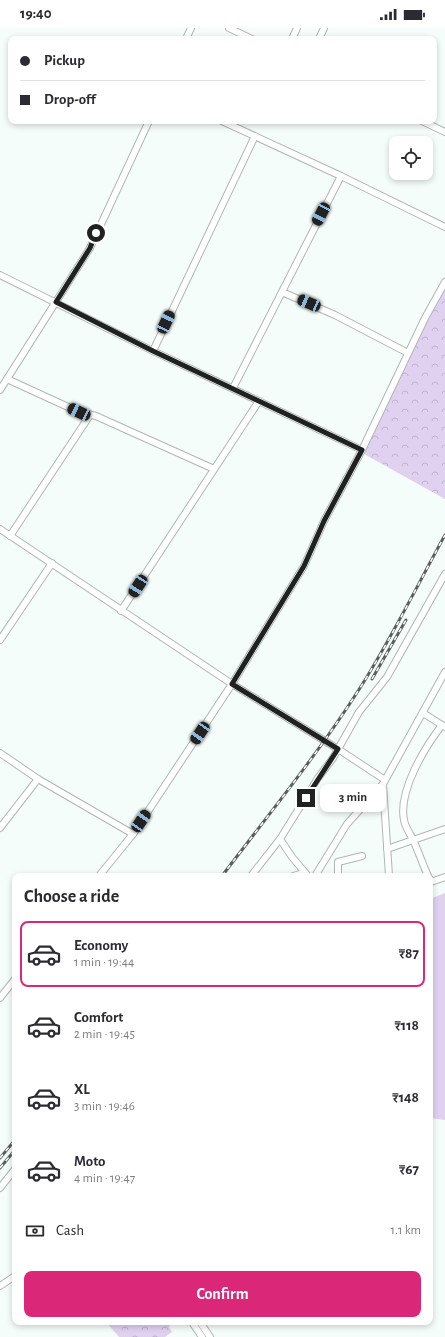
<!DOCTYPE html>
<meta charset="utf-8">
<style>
:root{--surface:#fff;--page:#f7f7f7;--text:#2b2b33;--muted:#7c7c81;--line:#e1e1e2;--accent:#db2777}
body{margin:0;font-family:"Alegreya Sans",sans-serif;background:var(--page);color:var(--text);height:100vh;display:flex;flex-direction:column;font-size:15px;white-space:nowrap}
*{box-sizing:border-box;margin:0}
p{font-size:13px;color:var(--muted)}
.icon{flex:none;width:22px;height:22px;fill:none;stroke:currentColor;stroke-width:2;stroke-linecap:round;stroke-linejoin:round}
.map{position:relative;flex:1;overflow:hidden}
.details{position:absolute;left:12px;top:845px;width:421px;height:452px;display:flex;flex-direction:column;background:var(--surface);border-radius:8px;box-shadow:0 2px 6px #0003}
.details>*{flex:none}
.guide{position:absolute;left:8px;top:8px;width:429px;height:88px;border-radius:8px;box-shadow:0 2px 6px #0003;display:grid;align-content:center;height:88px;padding:0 12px;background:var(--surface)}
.controls{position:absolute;left:389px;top:108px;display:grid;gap:8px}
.controls a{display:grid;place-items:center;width:44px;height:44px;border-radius:8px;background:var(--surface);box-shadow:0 2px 6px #0003;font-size:20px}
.end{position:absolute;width:18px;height:18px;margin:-9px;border:5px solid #1f2221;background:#fff;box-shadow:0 0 0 2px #fff}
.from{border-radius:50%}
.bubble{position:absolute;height:28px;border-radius:8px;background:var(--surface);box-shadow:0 2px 6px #0003;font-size:13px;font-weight:700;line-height:28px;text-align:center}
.car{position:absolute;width:12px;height:24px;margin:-12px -6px;border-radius:5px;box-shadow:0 0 3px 1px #0007;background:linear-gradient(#222 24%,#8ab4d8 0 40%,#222 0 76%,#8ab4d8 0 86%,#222 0)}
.guide b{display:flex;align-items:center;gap:14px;height:38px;font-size:15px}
.guide b+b{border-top:1px solid var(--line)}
.guide i{width:10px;height:10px;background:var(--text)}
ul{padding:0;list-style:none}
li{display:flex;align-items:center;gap:12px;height:66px;margin:0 8px 6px;padding:0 4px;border:2px solid transparent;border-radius:8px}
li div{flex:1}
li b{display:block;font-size:15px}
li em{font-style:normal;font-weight:700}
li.active{border-color:var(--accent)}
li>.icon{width:36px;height:36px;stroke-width:1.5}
h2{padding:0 12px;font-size:18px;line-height:48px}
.pay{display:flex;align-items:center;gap:10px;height:44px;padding:0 12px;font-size:15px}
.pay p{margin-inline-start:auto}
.primary-button{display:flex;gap:8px;margin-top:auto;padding:8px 12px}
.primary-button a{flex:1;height:46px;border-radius:8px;background:var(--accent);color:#fff;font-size:16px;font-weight:700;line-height:46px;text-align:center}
.status{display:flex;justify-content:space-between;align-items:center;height:28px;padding:0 20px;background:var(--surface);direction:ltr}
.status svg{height:11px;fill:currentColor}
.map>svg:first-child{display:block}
.grass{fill:#e1d1f1}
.park{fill:url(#park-crowns)}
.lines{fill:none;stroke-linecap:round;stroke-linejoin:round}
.minor-casing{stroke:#afb7b4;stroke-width:8}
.minor{stroke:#fff;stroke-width:6}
.rail-casing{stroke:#5a5e5d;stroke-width:3}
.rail{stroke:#fff;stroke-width:1.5;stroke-dasharray:4.5;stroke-linecap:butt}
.route{stroke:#1f2221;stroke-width:5}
</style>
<div class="status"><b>19:40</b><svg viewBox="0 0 49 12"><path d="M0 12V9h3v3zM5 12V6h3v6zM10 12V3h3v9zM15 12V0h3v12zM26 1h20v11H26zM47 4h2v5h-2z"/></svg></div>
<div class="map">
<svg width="445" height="1309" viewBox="0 0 445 1309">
<defs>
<pattern id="park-crowns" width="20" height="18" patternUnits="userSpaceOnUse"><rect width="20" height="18" fill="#e1d1f1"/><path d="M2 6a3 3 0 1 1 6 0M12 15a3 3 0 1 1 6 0" fill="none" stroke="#c1b3ce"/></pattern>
</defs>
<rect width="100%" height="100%" fill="#f4fdf9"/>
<polygon class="grass" points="445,865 445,1092 430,1090 430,871"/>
<g class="park">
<polygon points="443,259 445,260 445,471 364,426 423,294"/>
<polygon points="106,1294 171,1294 169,1299 172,1304 165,1309 119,1309"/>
</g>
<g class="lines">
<defs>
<g id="minor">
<polyline points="229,0 252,11"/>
<polyline points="186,11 191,0"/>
<polyline points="292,11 297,0"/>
<polyline points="319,11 324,0"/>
<polyline points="222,93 341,148 233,360"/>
<polyline points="422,93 445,104"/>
<polyline points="341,148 445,199"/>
<polyline points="0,247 153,323 362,422"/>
<polyline points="282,264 335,287 408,325"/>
<polyline points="153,323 255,108"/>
<polyline points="7,351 79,384 96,388 214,441"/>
<polyline points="0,362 90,220 149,93"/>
<polyline points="0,501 232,656 338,721 385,752"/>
<polyline points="10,508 90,387"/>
<polyline points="121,583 259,373"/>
<polyline points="0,612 52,535"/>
<polyline points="423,685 445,699"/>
<polyline points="0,725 38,751 0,800"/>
<polyline points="38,751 133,806"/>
<polyline points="387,821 445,801"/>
<polyline points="99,848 133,806 232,656 304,538 324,493 362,422 425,290 445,254"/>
<polyline points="251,848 280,811"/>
<polyline points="293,848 304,845"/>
<polyline points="308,848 292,829 280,811 318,750 333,730 359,684 387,649 445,546"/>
<polyline points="315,848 347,796 383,756"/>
<polyline points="338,848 338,834 362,828"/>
<polyline points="389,848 383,756 445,644"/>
<path d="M428,848C423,837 419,825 414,814C411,807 405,799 404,792C398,763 425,719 442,697"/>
<polyline points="430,851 431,854 445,849"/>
<polyline points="0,970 15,951"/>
<polyline points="0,1160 15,1141"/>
<polyline points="0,1258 15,1248"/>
<polyline points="192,1294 202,1309"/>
<polyline points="200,1294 210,1309"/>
</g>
</defs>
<use href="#minor" class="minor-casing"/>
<use href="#minor" class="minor"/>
<defs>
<g id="rail">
<polyline points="372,651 406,592"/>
<path d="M222,848C269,786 318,726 360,660C391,611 417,558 445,507"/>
<polyline points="0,1130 15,1112"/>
<polyline points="0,1140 15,1122"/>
</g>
</defs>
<use href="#rail" class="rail-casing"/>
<use href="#rail" class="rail"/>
</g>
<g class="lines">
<polyline class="route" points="96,205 90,220 56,274 153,323 362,422 324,493 304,538 232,656 338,721 306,770"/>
</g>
</svg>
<div class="controls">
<a><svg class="icon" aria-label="locate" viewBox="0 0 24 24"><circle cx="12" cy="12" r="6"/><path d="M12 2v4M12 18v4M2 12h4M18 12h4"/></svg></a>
</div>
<i class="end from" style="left:96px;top:205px"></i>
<i class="end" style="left:306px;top:770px"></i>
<div class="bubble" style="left:320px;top:756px;width:66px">3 min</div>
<i class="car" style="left:321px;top:186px;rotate:207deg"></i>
<i class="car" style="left:309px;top:275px;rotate:293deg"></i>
<i class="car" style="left:166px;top:294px;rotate:25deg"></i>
<i class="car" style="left:79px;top:384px;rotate:295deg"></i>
<i class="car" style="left:138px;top:558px;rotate:213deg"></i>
<i class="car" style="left:200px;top:705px;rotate:214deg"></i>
<i class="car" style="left:141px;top:793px;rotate:34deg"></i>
<div class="guide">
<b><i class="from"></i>Pickup</b>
<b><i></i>Drop-off</b>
</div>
<section class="details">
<h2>Choose a ride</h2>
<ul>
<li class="active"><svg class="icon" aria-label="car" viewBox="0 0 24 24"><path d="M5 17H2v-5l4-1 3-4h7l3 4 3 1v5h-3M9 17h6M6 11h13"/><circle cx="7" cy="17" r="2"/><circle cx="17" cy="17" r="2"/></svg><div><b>Economy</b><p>1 min · 19:44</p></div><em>₹87</em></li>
<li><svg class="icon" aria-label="car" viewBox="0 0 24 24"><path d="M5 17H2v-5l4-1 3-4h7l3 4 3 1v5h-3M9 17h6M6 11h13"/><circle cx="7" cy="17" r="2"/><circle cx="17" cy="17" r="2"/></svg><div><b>Comfort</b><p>2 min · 19:45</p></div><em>₹118</em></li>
<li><svg class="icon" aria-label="car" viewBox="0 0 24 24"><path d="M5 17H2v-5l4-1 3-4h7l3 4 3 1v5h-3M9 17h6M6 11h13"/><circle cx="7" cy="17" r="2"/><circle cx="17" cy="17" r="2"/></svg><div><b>XL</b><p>3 min · 19:46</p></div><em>₹148</em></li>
<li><svg class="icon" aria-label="car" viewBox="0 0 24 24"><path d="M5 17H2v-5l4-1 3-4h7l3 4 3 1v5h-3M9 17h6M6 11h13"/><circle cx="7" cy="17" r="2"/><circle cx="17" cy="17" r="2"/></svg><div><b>Moto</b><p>4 min · 19:47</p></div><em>₹67</em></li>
</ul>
<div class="pay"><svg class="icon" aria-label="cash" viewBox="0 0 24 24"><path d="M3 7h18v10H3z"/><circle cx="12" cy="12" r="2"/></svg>Cash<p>1.1 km</p></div>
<div class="primary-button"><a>Confirm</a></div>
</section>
</div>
